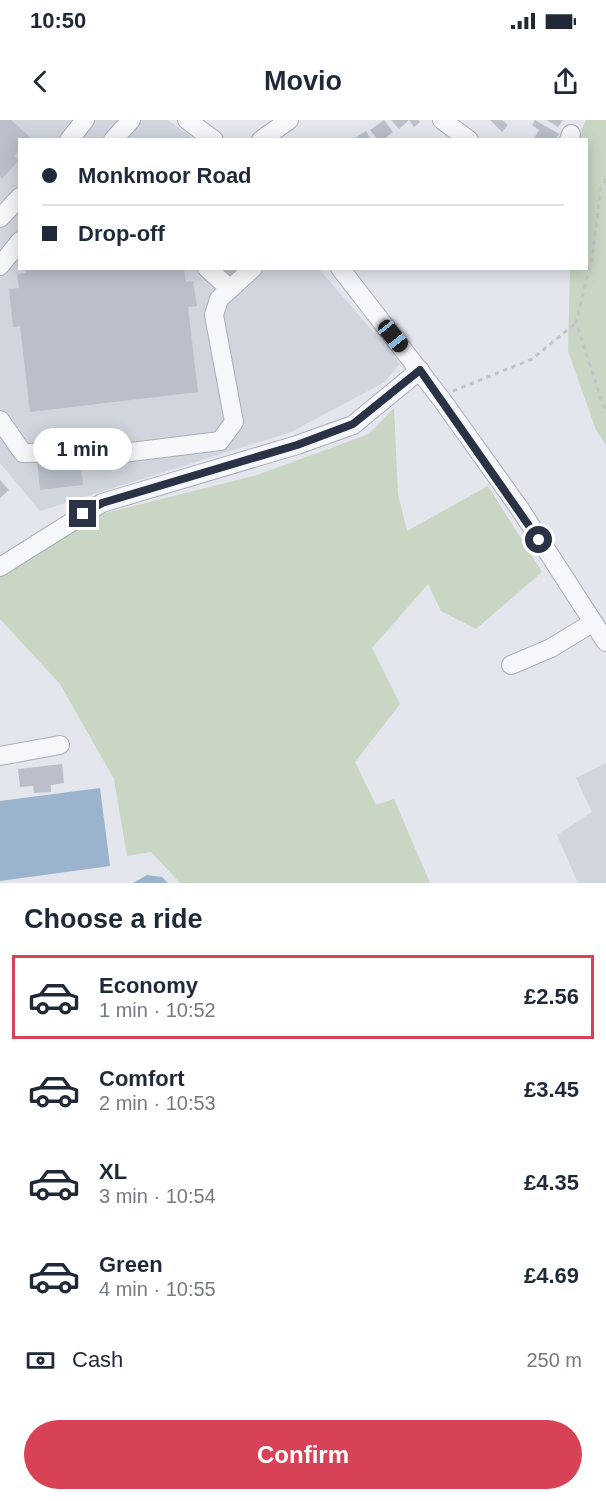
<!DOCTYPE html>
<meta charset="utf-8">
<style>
:root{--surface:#fff;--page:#f2f2f3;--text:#1f2937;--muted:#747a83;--line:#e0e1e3;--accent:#d74256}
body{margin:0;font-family:Arial,sans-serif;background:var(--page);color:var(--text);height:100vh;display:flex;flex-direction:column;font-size:22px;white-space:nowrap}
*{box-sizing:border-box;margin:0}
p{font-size:20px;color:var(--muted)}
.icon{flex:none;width:33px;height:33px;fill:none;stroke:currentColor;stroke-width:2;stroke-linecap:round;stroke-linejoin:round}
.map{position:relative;height:763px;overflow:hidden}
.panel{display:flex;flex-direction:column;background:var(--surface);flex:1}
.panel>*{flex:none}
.hud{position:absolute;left:18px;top:18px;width:570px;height:132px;border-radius:0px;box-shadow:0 3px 15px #0003;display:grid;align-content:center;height:132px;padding:0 24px;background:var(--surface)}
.end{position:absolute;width:27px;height:27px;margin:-14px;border:8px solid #293345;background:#fff;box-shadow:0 0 0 3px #fff}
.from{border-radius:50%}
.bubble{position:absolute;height:42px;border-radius:21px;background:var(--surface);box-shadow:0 3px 15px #0003;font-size:20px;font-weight:800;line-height:42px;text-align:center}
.car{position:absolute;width:18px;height:36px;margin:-18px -9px;border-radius:8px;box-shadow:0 0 4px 2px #0007;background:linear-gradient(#222 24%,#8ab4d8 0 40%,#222 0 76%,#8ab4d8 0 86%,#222 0)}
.hud b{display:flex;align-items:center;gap:21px;height:57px;font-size:22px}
.hud b+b{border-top:2px solid var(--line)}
.hud i{width:15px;height:15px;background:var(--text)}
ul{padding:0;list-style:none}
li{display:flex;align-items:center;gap:18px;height:84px;margin:0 12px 9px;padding:0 12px;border:3px solid transparent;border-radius:0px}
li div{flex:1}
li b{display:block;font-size:22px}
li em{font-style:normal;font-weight:800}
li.selected{border-color:var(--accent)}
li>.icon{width:54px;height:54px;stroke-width:1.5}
h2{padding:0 24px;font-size:27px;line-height:72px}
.pay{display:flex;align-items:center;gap:15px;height:66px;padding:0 24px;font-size:22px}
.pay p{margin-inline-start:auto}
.button{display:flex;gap:12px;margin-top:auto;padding:12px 24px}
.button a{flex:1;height:69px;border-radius:36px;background:var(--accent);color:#fff;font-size:24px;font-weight:800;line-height:69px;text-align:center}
.status{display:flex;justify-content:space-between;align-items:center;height:42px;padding:0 30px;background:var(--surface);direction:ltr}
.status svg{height:16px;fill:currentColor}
header{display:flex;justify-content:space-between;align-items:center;height:78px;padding:0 24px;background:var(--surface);font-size:27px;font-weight:800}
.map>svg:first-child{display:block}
.built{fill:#d1d5de}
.green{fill:#c8d6c3}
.water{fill:#9cb3cd}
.building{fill:#babfca}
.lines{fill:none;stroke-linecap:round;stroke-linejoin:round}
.minor-casing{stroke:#a7adb7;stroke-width:20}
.path{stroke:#c1c4cb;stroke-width:3;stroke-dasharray:4.5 4.5;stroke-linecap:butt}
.minor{stroke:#f6f7fa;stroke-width:18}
.route{stroke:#293345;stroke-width:8}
</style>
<div class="status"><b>10:50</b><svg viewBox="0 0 49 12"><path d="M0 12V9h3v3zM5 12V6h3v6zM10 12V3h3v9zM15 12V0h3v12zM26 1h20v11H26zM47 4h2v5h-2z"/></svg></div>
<header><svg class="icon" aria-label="back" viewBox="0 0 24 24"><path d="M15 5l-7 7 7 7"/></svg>Movio<svg class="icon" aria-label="share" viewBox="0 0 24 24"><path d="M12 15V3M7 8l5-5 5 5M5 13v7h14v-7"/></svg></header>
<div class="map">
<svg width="606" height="763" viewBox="0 0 606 763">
<rect width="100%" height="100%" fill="#e3e6ec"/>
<g class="built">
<polygon points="0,0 168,0 194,19 20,20 20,148 319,149 400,243 385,262 291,312 40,391 0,343"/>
<polygon points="606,643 606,763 578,763 557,715 592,692 576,658"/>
</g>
<g class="green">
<polygon points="586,0 606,0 606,325 596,310 568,231 570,149 586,148 586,20 578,19"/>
<polygon points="394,288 398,374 407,411 488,366 542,452 476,509 441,491 428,464 372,528 400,584 355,642 376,685 394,679 430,763 180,763 151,732 127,736 114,659 60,564 0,499 0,457 102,394 257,355 369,314"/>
</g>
<g class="water">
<polygon points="100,668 110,746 0,761 0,681"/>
<polygon points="147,755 162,757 168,763 133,763"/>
</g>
<g class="building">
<polygon points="0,0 11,0 30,17 27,20 20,20 20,29 14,36 19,40 2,59 0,57"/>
<polygon points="384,0 393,12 383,20 378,20 370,10"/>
<polygon points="391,0 418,0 420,2 414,7 409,0 399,9"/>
<polygon points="490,0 502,0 508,5 502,12"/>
<polygon points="535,0 559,14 555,20 533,20 539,10 532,5"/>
<polygon points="547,0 563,0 558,7"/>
<polygon points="366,11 371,20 352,20"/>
<polygon points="25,148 184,148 186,162 193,161 197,186 188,187 198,272 30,292 20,206 13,207 9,169 19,168 17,154 26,153"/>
<polygon points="219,148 237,148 229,158"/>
<polygon points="79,334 83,365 40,370 37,339"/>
<polygon points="0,360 9,370 0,378"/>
<polygon points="62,644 64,663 51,665 51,672 34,673 33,666 20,667 18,649"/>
</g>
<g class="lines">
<defs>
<g id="minor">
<polyline points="187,0 214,20"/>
<polyline points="442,0 469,20"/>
<polyline points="69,20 85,0"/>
<polyline points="113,20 131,0"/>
<polyline points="261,20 289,0"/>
<polyline points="569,20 571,14"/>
<polyline points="0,98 20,77"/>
<polyline points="0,146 20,121"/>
<polyline points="207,148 230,169"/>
<polyline points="340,148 442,280 520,389 606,522"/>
<polyline points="0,300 23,333 83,332"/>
<polyline points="115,334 220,321 234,302 214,195 219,179 253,148"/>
<polyline points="0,447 102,383 297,325 353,305 420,250"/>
<polyline points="511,545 551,528 592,503"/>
<polyline points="0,636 60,625"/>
</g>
</defs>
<use href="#minor" class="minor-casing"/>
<g class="path">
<polyline points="606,59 601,68 592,137 576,203 606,293"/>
<polyline points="453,271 532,239 576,203"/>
</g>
<use href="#minor" class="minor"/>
</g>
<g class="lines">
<polyline class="route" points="83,394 102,383 297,325 353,304 420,250 539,420"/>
</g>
</svg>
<i class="end from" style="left:539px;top:420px"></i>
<i class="end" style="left:83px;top:394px"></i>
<div class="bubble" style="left:33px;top:308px;width:99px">1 min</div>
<i class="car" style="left:393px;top:216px;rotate:141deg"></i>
<div class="hud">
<b><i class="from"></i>Monkmoor Road</b>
<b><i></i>Drop-off</b>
</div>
</div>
<section class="panel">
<h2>Choose a ride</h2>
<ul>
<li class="selected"><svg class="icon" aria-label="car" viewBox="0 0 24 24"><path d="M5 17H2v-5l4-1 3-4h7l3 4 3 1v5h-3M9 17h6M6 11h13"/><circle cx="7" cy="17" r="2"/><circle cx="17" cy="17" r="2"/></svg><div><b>Economy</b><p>1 min · 10:52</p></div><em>£2.56</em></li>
<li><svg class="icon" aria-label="car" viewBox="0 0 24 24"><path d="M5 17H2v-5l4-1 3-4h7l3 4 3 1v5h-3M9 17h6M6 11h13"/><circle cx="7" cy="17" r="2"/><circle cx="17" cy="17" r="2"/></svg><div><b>Comfort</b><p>2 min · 10:53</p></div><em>£3.45</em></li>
<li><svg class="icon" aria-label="car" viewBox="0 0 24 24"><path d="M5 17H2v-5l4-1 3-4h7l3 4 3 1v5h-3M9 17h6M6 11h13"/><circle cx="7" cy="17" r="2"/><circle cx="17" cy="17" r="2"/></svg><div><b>XL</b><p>3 min · 10:54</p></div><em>£4.35</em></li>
<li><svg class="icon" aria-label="car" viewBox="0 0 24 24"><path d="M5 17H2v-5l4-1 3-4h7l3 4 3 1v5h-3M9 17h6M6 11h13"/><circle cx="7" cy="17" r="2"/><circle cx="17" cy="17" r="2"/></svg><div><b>Green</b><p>4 min · 10:55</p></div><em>£4.69</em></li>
</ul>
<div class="pay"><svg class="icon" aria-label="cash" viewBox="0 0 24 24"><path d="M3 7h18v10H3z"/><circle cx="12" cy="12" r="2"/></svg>Cash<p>250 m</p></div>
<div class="button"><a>Confirm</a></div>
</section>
